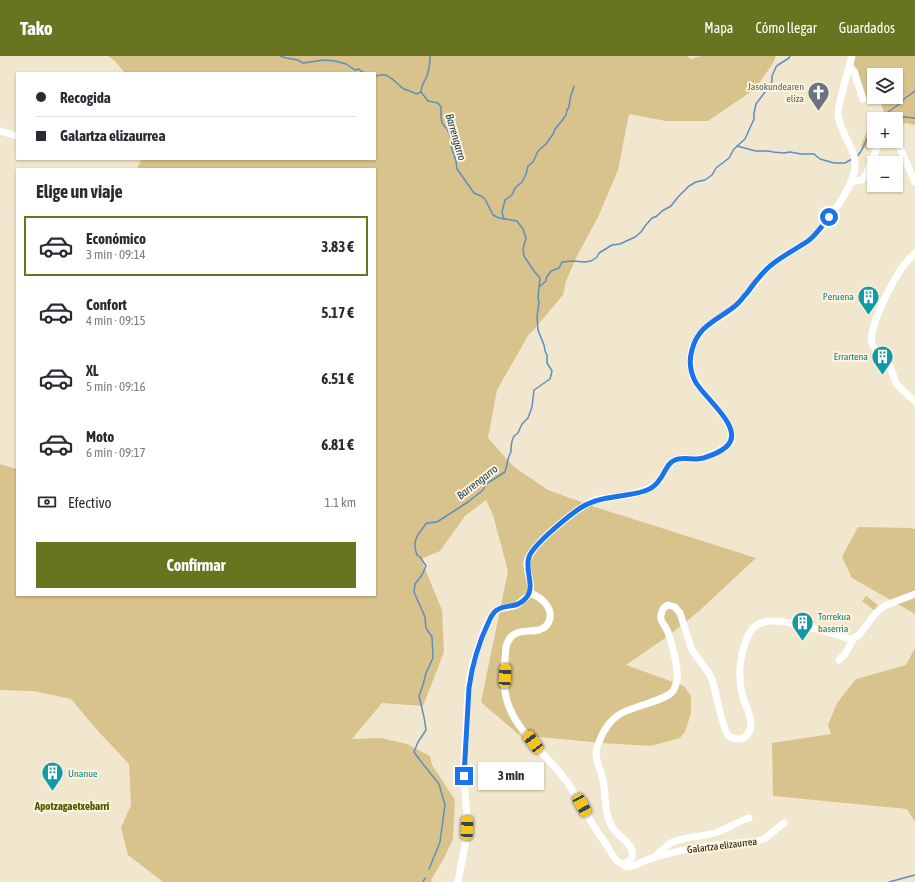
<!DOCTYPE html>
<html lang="es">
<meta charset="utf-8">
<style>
:root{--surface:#fff;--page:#f7f7f7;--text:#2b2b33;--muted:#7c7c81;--line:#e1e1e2;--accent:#687420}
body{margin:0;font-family:"Asap Condensed",sans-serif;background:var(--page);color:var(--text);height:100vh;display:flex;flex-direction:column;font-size:15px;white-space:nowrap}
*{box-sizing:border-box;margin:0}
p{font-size:13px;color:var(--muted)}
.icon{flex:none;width:22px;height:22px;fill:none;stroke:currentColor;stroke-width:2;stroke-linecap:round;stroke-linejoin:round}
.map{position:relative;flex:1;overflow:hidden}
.sheet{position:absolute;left:16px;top:112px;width:360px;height:428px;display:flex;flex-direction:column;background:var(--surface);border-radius:0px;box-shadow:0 1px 3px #0004}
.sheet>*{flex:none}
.banner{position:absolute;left:16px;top:16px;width:360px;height:88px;border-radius:0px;box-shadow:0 1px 3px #0004;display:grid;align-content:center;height:88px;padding:0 20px;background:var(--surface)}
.controls{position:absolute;left:867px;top:12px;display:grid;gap:8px}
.controls a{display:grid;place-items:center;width:36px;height:36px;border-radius:0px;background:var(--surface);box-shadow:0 1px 3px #0004;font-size:20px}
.end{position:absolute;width:18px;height:18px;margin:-9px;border:5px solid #1a73e8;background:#fff;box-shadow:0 0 0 2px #fff}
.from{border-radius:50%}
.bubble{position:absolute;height:28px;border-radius:0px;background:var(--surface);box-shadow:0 1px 3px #0004;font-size:13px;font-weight:700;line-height:28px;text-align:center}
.car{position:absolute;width:12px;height:24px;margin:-12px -6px;border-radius:5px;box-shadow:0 0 3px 1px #0007;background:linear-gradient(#f5c518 24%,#345 0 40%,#f5c518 0 76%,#345 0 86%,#f5c518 0)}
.banner b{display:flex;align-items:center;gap:14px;height:38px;font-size:15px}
.banner b+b{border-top:1px solid var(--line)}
.banner i{width:10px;height:10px;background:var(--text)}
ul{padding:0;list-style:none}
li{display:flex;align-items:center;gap:12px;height:60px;margin:0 8px 6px;padding:0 12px;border:2px solid transparent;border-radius:0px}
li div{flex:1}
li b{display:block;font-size:15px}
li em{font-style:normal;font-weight:700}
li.current{border-color:var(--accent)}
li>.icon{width:36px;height:36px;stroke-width:1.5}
h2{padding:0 20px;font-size:18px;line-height:48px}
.pay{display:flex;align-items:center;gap:10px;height:44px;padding:0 20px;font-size:15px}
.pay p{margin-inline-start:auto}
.button{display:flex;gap:8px;margin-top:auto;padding:8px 20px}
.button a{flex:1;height:46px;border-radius:0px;background:var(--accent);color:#fff;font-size:16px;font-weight:700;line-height:46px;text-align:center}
header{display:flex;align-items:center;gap:24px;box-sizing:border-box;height:56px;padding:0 20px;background:var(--accent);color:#fff}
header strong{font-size:19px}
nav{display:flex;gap:22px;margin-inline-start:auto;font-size:14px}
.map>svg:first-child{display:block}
.green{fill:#d9c38d;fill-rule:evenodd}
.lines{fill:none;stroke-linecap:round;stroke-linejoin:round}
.stream{stroke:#5d8ebe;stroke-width:1.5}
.minor{stroke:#fff;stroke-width:7}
.route{stroke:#1a73e8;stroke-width:5}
.labels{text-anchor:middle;stroke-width:4;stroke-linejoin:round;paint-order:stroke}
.worship-label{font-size:10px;fill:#5b616d;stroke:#fef4db;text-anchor:end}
.culture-label{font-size:10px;fill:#0d838f;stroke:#fef4db;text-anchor:end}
.street-label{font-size:10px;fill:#100c05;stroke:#fef4db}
.water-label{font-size:11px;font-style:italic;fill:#133859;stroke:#fef4db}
.neighbourhood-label{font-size:11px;font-weight:bold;fill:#4c5701;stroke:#fef4db}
</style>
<header>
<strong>Tako</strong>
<nav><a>Mapa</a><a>Cómo llegar</a><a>Guardados</a></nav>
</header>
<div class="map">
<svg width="915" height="826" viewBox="0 0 915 826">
<rect width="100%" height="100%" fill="#f1e7ce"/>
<g class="green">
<polygon points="108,0 687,0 691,3 701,0 776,0 773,7 755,33 708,65 666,65 629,58 618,114 598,161 576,202 566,225 563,239 531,277 529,278 497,334 488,382 514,411 548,434 592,450 756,502 699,555 671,578 626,609 676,627 684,630 691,640 691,657 685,676 680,682 651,690 602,687 519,679 481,646 508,515 493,459 486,444 465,460 440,495 421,503 442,554 444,596 423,650 382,647 352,683 381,682 407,688 430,700 432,709 455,744 453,783 443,804 431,824 433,826 163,826 128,799 121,772 131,749 129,708 98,675 71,643 33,635 0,634 0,408 17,413 17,539 375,539 375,113 138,113 138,110 142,103 375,103 375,17 125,17 114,4"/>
<path d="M855,0H915V69L907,67L896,68V63H881L885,60L881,47L866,44L858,16L853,7ZM874,19H896V41H874Z"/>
<path d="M874,67V85H878C871,86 871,88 868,94L861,90L866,77Z"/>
<polygon points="858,471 910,472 915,473 915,558 852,522 842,501"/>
<polygon points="866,540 878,549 874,554 862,545"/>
<polygon points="915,592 915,766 907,753 773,740 772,687 831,678 828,669 837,647 856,623 906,609"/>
</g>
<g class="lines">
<g class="stream">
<polyline points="280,0 286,2 298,4 303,7 324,4 335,5 346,8 355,14 359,13 362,16 367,17"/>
<path d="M375,20C378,20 382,18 385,19C391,20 398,29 404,33C408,35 412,35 416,38L421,36"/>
<path d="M421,36L428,45L438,47L441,51V61L442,67L447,73L452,85L451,90L456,105L457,113L474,137L481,140L485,143L493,159L499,162L517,165L523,173L526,182L523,193L524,200L534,215L540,222L538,242L539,246L537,261L538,274L544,289L545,295L547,299V307L552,315L550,323L534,334L532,351L528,362L522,368L518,377L514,380L512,385L511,392V396L509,400L505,416L486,428L483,434L468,446L437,466C434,467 430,466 427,467C425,468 424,470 423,472C415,481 413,488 417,499L420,501L426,510L422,519L415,528L414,536L425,561L426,572L432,581L433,602L426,617L423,629L419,640L424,661L426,674L418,686L414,696L419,703L439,728L445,749L440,786L429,813"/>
<path d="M421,36C421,30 424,26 427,20C429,14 430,7 430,0"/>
<polyline points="882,63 884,59 898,49 904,43 915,35"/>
<polyline points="896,64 900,64 904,61 915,62"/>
<polyline points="737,90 752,94 756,95 768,95 773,96 784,97 790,96 801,98 814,98 820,103 834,107 845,107 852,103"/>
<path d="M857,100C865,94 865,80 874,74"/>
<polyline points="504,163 502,156 505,144 512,139 515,132 522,126 526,118 528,110 533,106 538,95 546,88 553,78 555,73 561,66 566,59 567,54 569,51 570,43 574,30"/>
<polyline points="540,230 546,225 546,222 551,215 559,212 562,206 573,205 585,206 591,205 597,201 599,197 612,189 620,188 635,181 641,176 645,170 652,162 657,160 662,155 671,150 678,141 689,130 696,126 705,124 712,119 716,112 729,102 734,93 745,83 754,63 754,57 756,48 765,36 770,31 772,25 772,20 776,11 778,9 789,2 790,0"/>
<polyline points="423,826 425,822"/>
<polyline points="889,826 915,819"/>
</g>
<g class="minor">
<polyline points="849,11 854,15 863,43"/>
<polyline points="0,75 17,80"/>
<polyline points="896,83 915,126"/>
<polyline points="851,126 862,124 866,119 880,85"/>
<path d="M915,197C910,202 905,207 901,213C892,227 868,271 872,287C874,296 882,299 887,306C892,312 893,322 897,328C902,335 909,340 915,345"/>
<path d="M530,537C535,539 541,542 545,547C553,556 552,570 539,574C531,576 522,574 515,578C510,580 508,585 506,590C505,605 503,621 505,635C509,672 550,700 569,729C576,739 581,750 588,760C593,770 600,779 606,788C609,793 615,805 620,807C624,809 629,806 631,803C638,790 618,781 612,771C604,757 606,740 603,724C601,716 596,705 596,698C596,694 597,690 599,686C603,675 610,664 620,658C633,650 665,645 673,635C675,632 676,628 677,624C679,614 671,583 667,574C665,570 662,567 661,563C660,557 663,551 668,549L675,551L680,557L692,594L710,619L713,626C715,635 723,673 728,679C730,681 735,683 739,683C746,683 751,675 751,668C751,659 746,650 743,642C738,623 739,603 746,585C749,576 754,568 764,566C775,563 788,567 800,569C817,573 833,577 850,583L854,582L859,579L875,558L884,550L915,538"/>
<polyline points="839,604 845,598 854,582"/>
<path d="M656,800C661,795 666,789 673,786C686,780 701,781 715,777C727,773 737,766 749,762"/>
<path d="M623,808L626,811H630C639,808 647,803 656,801C689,791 723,788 757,785L764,783L784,767"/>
<path d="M458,826C461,808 466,790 467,772C468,755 464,738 464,721C463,706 465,690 466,675C467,658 467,639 470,621C472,610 475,599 479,589C482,580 489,559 497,554C502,551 508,552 514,550C518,549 521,546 524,543C526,542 529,539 530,536C533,527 526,516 527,506C530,489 578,451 595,444C614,440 644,440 658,426C664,419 666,408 675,404C681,401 689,403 696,403C705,403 715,397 723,393C751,377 702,340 694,323C689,311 689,296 696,284C705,267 722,262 736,250C749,238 756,223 769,211C781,200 795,194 808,185C823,175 847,138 853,121C862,95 840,82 838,58C838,50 841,42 843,33C846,22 849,11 852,0"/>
</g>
</g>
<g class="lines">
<path class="route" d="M464,720L469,632C472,609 479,586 489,565C491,561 493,556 497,554C508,547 515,554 526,542C536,530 524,514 529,501C533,489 565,463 576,455C592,443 607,442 626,439C633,438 640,437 647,434C652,432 657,428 660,423C665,417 667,407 675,404C681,401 689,403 696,403C704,403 722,396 728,389C744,371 703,341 695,325C690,315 689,304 692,294C698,269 718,264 735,250C740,246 743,241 747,237C754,227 761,218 770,210C782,200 796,193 808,185C816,179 823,169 829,161"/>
</g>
<defs>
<symbol id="church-pin" viewBox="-11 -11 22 30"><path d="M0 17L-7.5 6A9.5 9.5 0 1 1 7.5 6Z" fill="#6b7280" stroke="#fef4db"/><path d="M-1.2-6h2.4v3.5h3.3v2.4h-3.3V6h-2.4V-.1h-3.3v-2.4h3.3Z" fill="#fff"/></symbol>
<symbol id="building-pin" viewBox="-11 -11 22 30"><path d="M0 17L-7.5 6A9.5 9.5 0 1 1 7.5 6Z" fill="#0f9aa8" stroke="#fef4db"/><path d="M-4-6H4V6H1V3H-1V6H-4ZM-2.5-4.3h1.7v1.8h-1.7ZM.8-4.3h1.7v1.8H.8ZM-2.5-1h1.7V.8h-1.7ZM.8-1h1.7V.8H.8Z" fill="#fff"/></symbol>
</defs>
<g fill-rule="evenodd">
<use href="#church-pin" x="806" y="24" width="25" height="34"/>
<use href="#building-pin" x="856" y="228" width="25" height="34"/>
<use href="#building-pin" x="870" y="288" width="25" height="34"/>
<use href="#building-pin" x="790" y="554" width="25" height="34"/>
<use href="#building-pin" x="40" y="704" width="25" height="34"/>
</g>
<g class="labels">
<g class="worship-label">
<text x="804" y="34">Jasokundearen<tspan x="804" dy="12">eliza</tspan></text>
</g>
<g class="culture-label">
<text x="854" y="244">Peruena</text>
<text x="868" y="304">Errartena</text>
<text x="818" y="564" text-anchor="start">Torrekua<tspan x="818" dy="12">baserria</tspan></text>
<text x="68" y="721" text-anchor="start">Unanue</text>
</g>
<g class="street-label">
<text transform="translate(722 789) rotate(-7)" y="4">Galartza elizaurrea</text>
</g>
<g class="water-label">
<text transform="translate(456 81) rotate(74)" y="4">Barrengarro</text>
<text transform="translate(477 426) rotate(-38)" y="4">Barrengarro</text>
</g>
<g class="neighbourhood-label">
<text x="72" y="754">Apotzagaetxebarri</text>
</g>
</g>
</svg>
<div class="controls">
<a><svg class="icon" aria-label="layers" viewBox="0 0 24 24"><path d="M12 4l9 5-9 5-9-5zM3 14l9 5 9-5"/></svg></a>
<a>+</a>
<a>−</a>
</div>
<i class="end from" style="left:829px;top:161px"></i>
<i class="end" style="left:464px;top:720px"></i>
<div class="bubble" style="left:478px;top:706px;width:66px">3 min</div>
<i class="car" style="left:505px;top:620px;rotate:3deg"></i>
<i class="car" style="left:533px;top:686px;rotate:323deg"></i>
<i class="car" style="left:582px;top:749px;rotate:151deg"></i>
<i class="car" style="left:467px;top:772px;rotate:2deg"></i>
<div class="banner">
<b><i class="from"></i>Recogida</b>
<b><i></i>Galartza elizaurrea</b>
</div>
<section class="sheet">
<h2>Elige un viaje</h2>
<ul>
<li class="current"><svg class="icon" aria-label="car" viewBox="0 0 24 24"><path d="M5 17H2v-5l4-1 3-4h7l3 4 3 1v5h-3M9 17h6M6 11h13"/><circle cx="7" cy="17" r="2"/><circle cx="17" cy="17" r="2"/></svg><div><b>Económico</b><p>3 min · 09:14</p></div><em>3.83 €</em></li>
<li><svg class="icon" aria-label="car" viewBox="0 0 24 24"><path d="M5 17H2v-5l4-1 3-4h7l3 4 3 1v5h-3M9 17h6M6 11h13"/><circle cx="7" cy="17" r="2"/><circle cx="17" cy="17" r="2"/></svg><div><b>Confort</b><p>4 min · 09:15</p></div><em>5.17 €</em></li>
<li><svg class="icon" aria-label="car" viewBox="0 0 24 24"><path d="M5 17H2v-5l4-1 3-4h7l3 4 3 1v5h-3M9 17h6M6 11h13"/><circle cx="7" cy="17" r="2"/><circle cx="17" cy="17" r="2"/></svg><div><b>XL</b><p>5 min · 09:16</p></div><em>6.51 €</em></li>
<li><svg class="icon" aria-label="car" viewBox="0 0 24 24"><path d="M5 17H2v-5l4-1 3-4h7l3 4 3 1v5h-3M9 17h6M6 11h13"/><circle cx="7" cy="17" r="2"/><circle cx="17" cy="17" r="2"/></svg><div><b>Moto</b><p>6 min · 09:17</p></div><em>6.81 €</em></li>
</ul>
<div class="pay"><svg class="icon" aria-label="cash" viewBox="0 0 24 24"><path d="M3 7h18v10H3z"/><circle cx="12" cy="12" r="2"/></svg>Efectivo<p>1.1 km</p></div>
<div class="button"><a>Confirmar</a></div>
</section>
</div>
